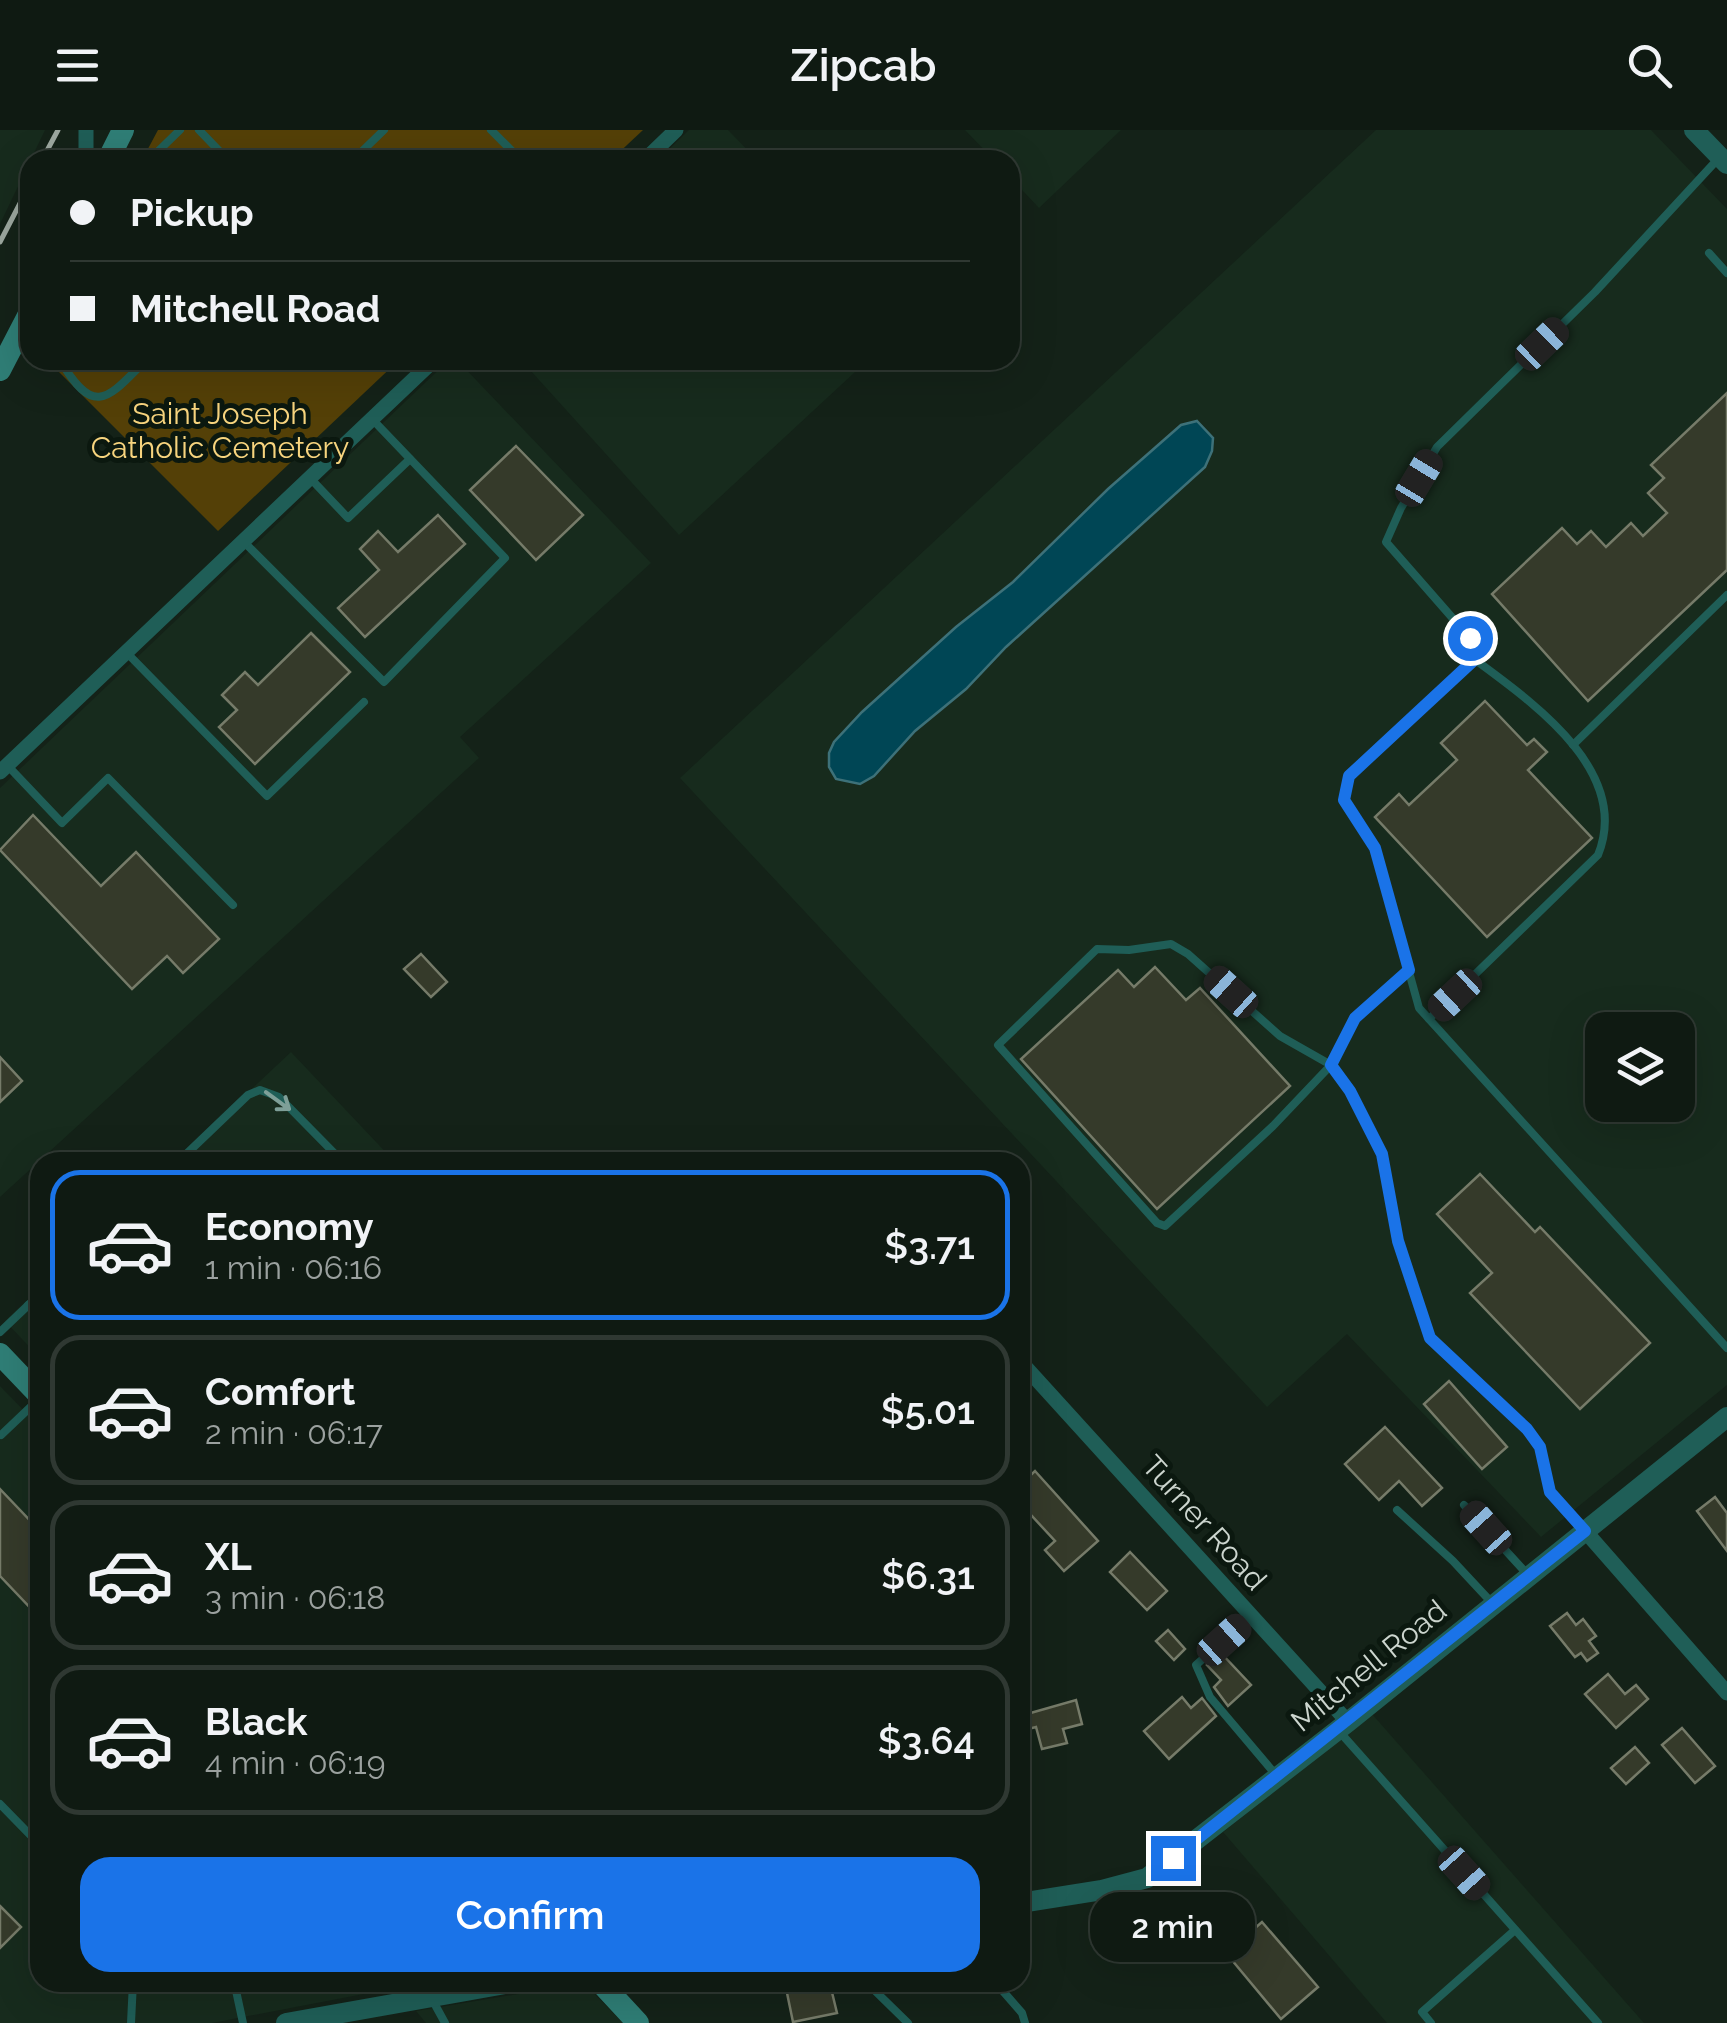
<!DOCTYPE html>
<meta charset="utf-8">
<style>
:root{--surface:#0f1a12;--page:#1d2720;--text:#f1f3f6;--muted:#9ba19f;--line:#2f3832;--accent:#1a73e8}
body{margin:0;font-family:Raleway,sans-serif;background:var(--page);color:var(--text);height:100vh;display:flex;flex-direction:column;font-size:38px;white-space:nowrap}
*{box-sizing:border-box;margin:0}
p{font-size:32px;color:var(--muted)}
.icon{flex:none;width:55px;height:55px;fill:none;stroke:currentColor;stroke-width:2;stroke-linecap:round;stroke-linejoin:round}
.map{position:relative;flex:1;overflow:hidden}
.side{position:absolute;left:30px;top:1022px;width:1000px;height:840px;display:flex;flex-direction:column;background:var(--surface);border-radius:30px;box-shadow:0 10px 40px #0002,0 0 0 2px var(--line)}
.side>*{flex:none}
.banner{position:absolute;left:20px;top:20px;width:1000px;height:220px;border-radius:30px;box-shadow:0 10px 40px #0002,0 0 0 2px var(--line);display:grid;align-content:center;height:220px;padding:0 50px;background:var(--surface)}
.fabs{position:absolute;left:1585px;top:882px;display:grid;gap:20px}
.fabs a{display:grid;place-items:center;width:110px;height:110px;border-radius:20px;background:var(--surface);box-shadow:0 10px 40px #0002,0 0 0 2px var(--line);font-size:50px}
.end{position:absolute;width:45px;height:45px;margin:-22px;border:12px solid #1a73e8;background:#fff;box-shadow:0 0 0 5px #fff}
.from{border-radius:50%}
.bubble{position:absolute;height:70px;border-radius:30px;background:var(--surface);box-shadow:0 10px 40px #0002,0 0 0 2px var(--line);font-size:32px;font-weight:600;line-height:70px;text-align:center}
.car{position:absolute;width:30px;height:60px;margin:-30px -15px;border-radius:12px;box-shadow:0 0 8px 2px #0007;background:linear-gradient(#222 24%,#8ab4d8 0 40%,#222 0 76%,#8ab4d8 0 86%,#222 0)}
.banner b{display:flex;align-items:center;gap:35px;height:95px;font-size:38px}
.banner b+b{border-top:2px solid var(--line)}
.banner i{width:25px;height:25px;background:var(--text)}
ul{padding:18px 0 0;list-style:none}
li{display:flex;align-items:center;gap:30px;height:150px;margin:0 20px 15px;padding:0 30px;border:5px solid var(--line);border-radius:30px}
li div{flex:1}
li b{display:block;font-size:38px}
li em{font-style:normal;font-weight:600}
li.on{border-color:var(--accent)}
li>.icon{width:90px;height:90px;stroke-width:1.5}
.cta{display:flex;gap:20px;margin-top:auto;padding:20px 50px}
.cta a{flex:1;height:115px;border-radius:30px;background:var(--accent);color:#fff;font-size:40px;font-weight:600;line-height:115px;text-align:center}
header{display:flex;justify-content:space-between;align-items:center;height:130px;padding:0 50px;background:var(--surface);font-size:45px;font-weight:600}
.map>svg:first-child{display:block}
.built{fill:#172b1d;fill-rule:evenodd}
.green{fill:#544007}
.water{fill:#004655;stroke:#3d7179;stroke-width:2.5}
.building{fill:#353a2a;stroke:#767b69;stroke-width:2.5}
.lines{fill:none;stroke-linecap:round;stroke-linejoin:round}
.service{stroke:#1f5e57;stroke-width:8}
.minor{stroke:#1f5e57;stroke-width:15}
.tertiary{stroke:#1f5e57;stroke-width:20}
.secondary{stroke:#2f7e76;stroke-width:22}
.rail{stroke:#9ca79f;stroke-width:5}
.oneway{stroke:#7e9f98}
.route{stroke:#1a73e8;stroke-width:12}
.labels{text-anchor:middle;stroke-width:10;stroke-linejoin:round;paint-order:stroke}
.park-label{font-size:30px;fill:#f7d47e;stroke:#0b180f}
.street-label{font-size:30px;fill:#ccd5ce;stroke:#0b180f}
</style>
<header><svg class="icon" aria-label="menu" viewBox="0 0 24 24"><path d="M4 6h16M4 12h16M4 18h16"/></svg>Zipcab<svg class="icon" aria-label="search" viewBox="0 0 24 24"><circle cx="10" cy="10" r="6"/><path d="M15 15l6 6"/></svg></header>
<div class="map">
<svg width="1727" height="1893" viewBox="0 0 1727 1893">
<rect width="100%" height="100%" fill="#142218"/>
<g class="built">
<polygon points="0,0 45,0 0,94"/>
<polygon points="689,0 728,0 757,30 658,30"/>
<polygon points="965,0 1121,0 1039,78 1010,47 1010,30 994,30"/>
<path d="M1376,0H1651L1727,79V1255L1541,1407L1347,1204L1267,1277L680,648ZM1602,900H1678V975H1602Z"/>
<polygon points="449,230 457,230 651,433 460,607 479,628 0,1067 0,658"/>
<polygon points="521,230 868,230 679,405"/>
<polygon points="291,922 395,1032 174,1032"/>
<polygon points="40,1158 40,1228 5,1191"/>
<polygon points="0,1256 40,1297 40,1852 421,1853 212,1893 0,1893"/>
<polygon points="1372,1584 1644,1893 1387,1893 1223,1702"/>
<polygon points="584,1853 623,1893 426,1893 416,1881"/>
</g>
<g class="green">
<polygon points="158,0 643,0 611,30 142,30"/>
<polygon points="47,230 399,230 218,401"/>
</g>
<polygon class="water" points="1197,291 1213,308 1212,321 1205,337 1006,517 966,559 915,601 874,646 860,654 836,649 829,637 829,623 834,612 862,582 956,497 1013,452 1108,359 1181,295"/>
<g class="building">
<polygon points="1727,263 1727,440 1588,571 1492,464 1562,398 1577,414 1591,401 1606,417 1631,393 1643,406 1667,383 1648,363 1664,348 1651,335"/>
<polygon points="516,316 583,385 536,430 470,360"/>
<polygon points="438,385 465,414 365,507 338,478 379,440 360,419 378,401 398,422"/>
<polygon points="311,503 350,542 255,634 219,597 237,580 222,565 245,542 258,555"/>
<polygon points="1485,571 1527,615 1534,609 1547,622 1528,640 1592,708 1487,807 1375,687 1399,664 1409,675 1457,630 1441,613"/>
<polygon points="33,685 101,756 136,722 219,809 183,843 167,826 132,859 0,720"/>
<polygon points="421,824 447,852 431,867 404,839"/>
<polygon points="1155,837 1186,870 1200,858 1290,956 1157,1079 1021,929 1118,840 1134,857"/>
<polygon points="0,927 22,951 0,972"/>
<polygon points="1480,1044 1535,1102 1540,1097 1650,1213 1580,1279 1470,1163 1492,1143 1437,1084"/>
<polygon points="1449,1251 1507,1317 1482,1339 1424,1274"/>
<polygon points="1385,1297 1442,1358 1422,1376 1399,1351 1379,1370 1345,1334"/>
<polygon points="1035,1341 1098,1411 1064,1441 1045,1420 1055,1411 1020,1373 1020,1355"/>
<polygon points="0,1359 40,1401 40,1488 0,1446"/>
<polygon points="1715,1367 1727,1383 1727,1421 1697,1381"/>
<polygon points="1130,1422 1167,1461 1147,1480 1110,1442"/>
<polygon points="1567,1483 1576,1495 1583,1489 1596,1506 1589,1511 1598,1523 1587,1531 1581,1523 1575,1527 1550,1496"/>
<polygon points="1168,1500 1185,1519 1174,1530 1156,1511"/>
<polygon points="1221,1523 1251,1555 1228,1576 1214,1557 1221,1550 1207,1535"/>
<polygon points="1608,1544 1625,1564 1636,1555 1648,1569 1616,1598 1585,1564"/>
<polygon points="1182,1567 1191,1578 1202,1568 1216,1586 1169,1629 1144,1601"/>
<polygon points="1076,1570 1082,1594 1063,1599 1067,1613 1042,1619 1036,1597 1020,1601 1020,1586"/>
<polygon points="1682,1598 1715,1636 1695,1653 1662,1615"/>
<polygon points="1635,1617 1649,1633 1626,1654 1611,1638"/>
<polygon points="0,1776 21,1797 0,1818"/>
<polygon points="1262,1792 1318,1857 1281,1889 1226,1823"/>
<polygon points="830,1854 837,1883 793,1892 787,1863"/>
</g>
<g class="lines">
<g class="service">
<polyline points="199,0 228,30"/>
<polyline points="491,0 521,30"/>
<polyline points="149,30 180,0"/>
<polyline points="353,30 384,0"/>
<polyline points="1717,30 1595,162 1437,317 1401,378 1386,412 1470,508 1474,529 1349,646 1345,670 1375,719 1419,878 1727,1218"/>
<polyline points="1709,123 1727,143"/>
<path d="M60,230C95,290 109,267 146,230"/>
<polyline points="310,348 348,388 410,329"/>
<polyline points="243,411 384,552 505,428 372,289"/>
<polyline points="126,522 267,666 364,572"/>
<polyline points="1573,615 1727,465"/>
<polyline points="7,635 62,693 108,648 233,775"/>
<polygon points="1171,814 1188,824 1280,906 1331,935 1273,996 1165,1096 1157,1093 998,915 1097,819 1129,820"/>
<polyline points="1409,840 1355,888 1331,935 1350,961 1382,1024 1398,1111 1430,1208 1527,1299 1540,1317 1550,1362 1585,1401"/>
<path d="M1429,889L1598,725C1632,641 1532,572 1474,529"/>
<polyline points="178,1032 248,965 260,960 279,967 343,1032"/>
<polyline points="28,1175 40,1187"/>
<polyline points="0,1202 40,1164"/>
<polyline points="1,1305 40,1268"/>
<polyline points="1464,1375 1529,1446"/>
<polyline points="1397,1380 1453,1431 1493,1474"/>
<polyline points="1251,1486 1196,1535 1210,1567 1276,1645"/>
<polyline points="1338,1600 1598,1893"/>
<polyline points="0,1674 40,1715"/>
<polyline points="866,1852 908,1893"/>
<polyline points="995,1852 1022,1883 1025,1893"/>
<polyline points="235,1856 243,1893"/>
<polyline points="433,1871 445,1893"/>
<polyline points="131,1893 133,1852"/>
<polyline points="1431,1893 1422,1882 1515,1800"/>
</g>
<g class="minor">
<polyline points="86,30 86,0"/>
<polyline points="645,30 676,0"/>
<polyline points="0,642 434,230"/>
<polyline points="1020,1231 1348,1592"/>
<polyline points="1585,1401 1727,1563"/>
</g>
<g class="tertiary">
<polyline points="1694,0 1727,34"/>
<polyline points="1020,1773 1102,1760 1147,1748 1348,1592 1727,1287"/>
<polyline points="286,1893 516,1852"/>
</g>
<g class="secondary">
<polyline points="108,30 123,0"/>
<polyline points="0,240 30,182"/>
<polyline points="0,1224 40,1266"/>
<polyline points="600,1852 638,1893"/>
</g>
<g class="rail">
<polyline points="42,30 58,0"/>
<polyline points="0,112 30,54"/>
</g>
</g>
<defs><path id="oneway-shaft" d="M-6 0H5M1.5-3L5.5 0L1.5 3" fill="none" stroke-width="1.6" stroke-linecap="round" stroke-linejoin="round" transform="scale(2.5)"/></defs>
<use class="oneway" href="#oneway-shaft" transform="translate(278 971) rotate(36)"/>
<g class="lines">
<polyline class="route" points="1173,1728 1585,1401 1550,1362 1540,1317 1527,1299 1430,1208 1398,1111 1382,1024 1350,961 1331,935 1355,888 1409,840 1375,718 1344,670 1349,646 1474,530 1470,508"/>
</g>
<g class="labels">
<g class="park-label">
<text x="220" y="294">Saint Joseph<tspan x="220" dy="34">Catholic Cemetery</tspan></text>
</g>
<g class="street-label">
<text transform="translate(1204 1393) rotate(48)" y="10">Turner Road</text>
<text transform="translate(1369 1536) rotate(-39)" y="10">Mitchell Road</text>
</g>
</g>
</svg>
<div class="fabs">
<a><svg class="icon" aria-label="layers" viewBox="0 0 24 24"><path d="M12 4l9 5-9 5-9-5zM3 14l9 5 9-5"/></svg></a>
</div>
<i class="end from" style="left:1470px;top:508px"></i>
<i class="end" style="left:1173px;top:1728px"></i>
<div class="bubble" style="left:1090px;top:1762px;width:165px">2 min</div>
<i class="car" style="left:1542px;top:214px;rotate:46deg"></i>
<i class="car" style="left:1419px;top:348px;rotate:31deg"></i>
<i class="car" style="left:1231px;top:862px;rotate:312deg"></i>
<i class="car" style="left:1455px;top:865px;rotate:227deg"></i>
<i class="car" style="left:1486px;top:1398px;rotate:318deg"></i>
<i class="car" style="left:1224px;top:1510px;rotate:48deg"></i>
<i class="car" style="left:1464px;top:1743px;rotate:138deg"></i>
<div class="banner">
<b><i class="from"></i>Pickup</b>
<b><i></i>Mitchell Road</b>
</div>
<section class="side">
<ul>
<li class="on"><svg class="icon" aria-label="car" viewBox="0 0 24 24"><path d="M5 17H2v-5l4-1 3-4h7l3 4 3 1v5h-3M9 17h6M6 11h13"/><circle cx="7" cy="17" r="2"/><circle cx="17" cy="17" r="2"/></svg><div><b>Economy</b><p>1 min · 06:16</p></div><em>$3.71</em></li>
<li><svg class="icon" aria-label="car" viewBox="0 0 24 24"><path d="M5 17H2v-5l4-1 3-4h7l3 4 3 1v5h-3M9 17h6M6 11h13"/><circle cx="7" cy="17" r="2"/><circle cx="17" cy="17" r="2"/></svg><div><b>Comfort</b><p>2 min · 06:17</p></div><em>$5.01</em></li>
<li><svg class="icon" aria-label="car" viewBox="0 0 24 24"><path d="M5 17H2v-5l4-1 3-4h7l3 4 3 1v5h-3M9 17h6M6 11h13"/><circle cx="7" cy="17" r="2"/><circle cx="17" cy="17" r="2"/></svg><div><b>XL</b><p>3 min · 06:18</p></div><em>$6.31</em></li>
<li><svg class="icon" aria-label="car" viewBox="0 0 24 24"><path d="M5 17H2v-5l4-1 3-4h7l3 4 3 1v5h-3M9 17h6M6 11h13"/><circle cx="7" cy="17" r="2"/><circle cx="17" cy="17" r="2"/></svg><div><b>Black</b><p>4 min · 06:19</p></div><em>$3.64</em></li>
</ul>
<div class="cta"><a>Confirm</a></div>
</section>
</div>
